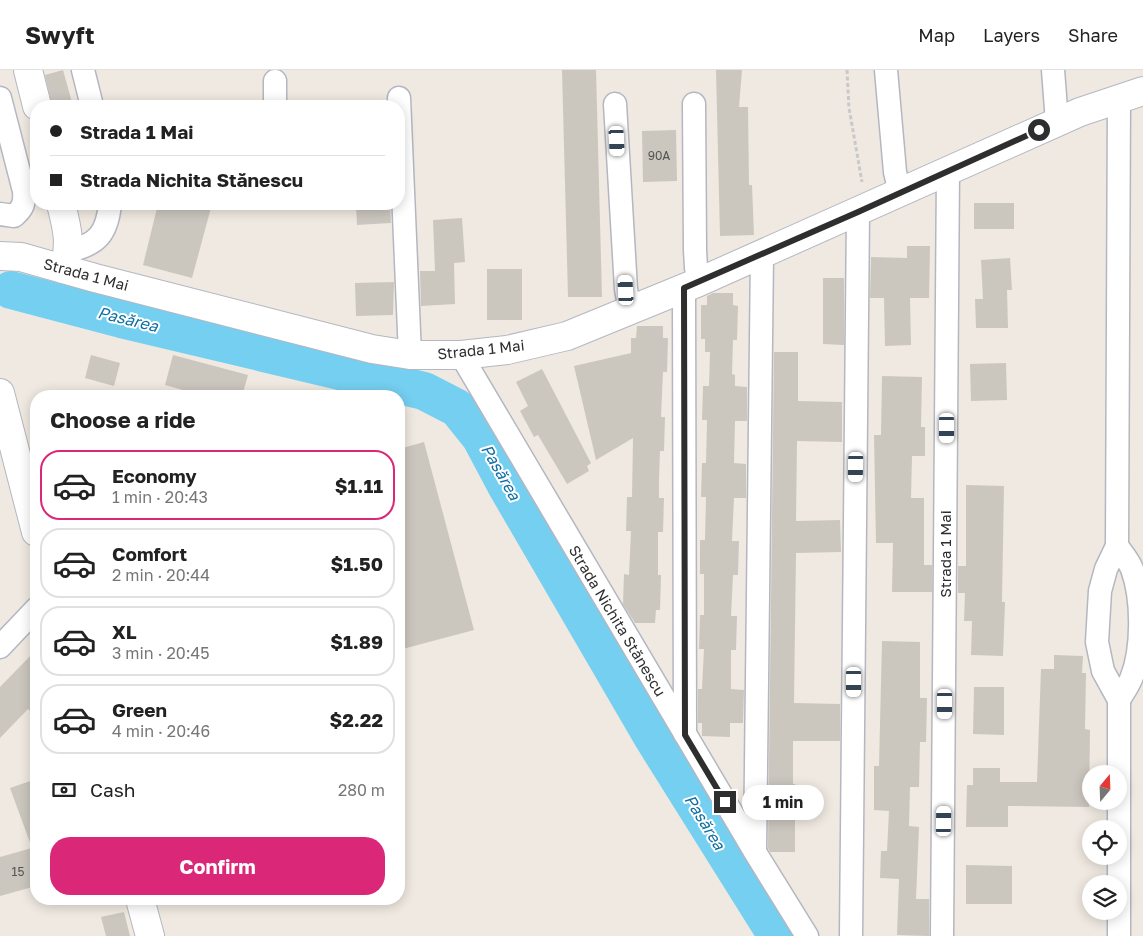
<!DOCTYPE html>
<meta charset="utf-8">
<style>
:root{--surface:#fff;--page:#f6f6f6;--text:#222;--muted:#767676;--line:#e0e0e0;--accent:#db2777}
body{margin:0;font-family:"Golos Text",sans-serif;background:var(--page);color:var(--text);height:100vh;display:flex;flex-direction:column;font-size:19px;white-space:nowrap}
*{box-sizing:border-box;margin:0}
p{font-size:16px;color:var(--muted)}
.icon{flex:none;width:28px;height:28px;fill:none;stroke:currentColor;stroke-width:2;stroke-linecap:round;stroke-linejoin:round}
.map{position:relative;flex:1;overflow:hidden}
.panel{position:absolute;left:30px;top:320px;width:375px;height:515px;display:flex;flex-direction:column;background:var(--surface);border-radius:20px;box-shadow:0 2px 12px #0003}
.panel>*{flex:none}
.guide{position:absolute;left:30px;top:30px;width:375px;height:110px;border-radius:20px;box-shadow:0 2px 12px #0003;display:grid;align-content:center;height:110px;padding:0 20px;background:var(--surface)}
.needle{width:32px;rotate:19deg}
.buttons{position:absolute;left:1082px;top:695px;display:grid;gap:10px}
.buttons a{display:grid;place-items:center;width:45px;height:45px;border-radius:50%;background:var(--surface);box-shadow:0 2px 12px #0003;font-size:25px}
.end{position:absolute;width:22px;height:22px;margin:-11px;border:6px solid #2e2e2e;background:#fff;box-shadow:0 0 0 2px #fff}
.from{border-radius:50%}
.bubble{position:absolute;height:35px;border-radius:18px;background:var(--surface);box-shadow:0 2px 12px #0003;font-size:16px;font-weight:700;line-height:35px;text-align:center}
.car{position:absolute;width:15px;height:30px;margin:-15px -8px;border-radius:6px;box-shadow:0 0 4px 1px #0007;background:linear-gradient(#fff 24%,#345 0 40%,#fff 0 76%,#345 0 86%,#fff 0)}
.guide b{display:flex;align-items:center;gap:18px;height:48px;font-size:19px}
.guide b+b{border-top:1px solid var(--line)}
.guide i{width:12px;height:12px;background:var(--text)}
ul{padding:0;list-style:none}
li{display:flex;align-items:center;gap:15px;height:70px;margin:0 10px 8px;padding:0 10px;border:2px solid var(--line);border-radius:20px}
li div{flex:1}
li b{display:block;font-size:19px}
li em{font-style:normal;font-weight:700}
li.current{border-color:var(--accent)}
li>.icon{width:45px;height:45px;stroke-width:1.5}
h2{padding:0 20px;font-size:22px;line-height:60px}
.pay{display:flex;align-items:center;gap:12px;height:55px;padding:0 20px;font-size:19px}
.pay p{margin-inline-start:auto}
.cta{display:flex;gap:10px;margin-top:auto;padding:10px 20px}
.cta a{flex:1;height:58px;border-radius:20px;background:var(--accent);color:#fff;font-size:20px;font-weight:700;line-height:58px;text-align:center}
header{display:flex;align-items:center;gap:30px;box-sizing:border-box;height:70px;padding:0 25px;background:var(--surface);border-bottom:1px solid var(--line)}
header strong{font-size:24px}
nav{display:flex;gap:28px;margin-inline-start:auto;font-size:18px}
.map>svg:first-child{display:block}
.lines{fill:none;stroke-linecap:round;stroke-linejoin:round}
.river{stroke:#75cff0;stroke-width:38}
.building{fill:#cbc7bf}
.street-casing{stroke:#b4b7c1;stroke-width:25}
.secondary-casing{stroke:#b4b7c1;stroke-width:30}
.path{stroke:#c9c9c9;stroke-width:3;stroke-dasharray:4 2.5;stroke-linecap:butt}
.street{stroke:#fff;stroke-width:22}
.secondary{stroke:#fff;stroke-width:28}
.route{stroke:#2e2e2e;stroke-width:6}
.labels{text-anchor:middle;stroke-width:4;stroke-linejoin:round;paint-order:stroke}
.number-label{font-size:12px;fill:#555452}
.street-label{font-size:15px;fill:#2e2e2e;stroke:#fff}
.water-label{font-size:16px;font-style:italic;fill:#0d6fa3;stroke:#fff}
</style>
<header>
<strong>Swyft</strong>
<nav><a>Map</a><a>Layers</a><a>Share</a></nav>
</header>
<div class="map">
<svg width="1143" height="866" viewBox="0 0 1143 866">
<rect width="100%" height="100%" fill="#efe9e1"/>
<g class="lines">
<polyline class="river" points="11,220 121,249 424,321 457,338 481,368 507,417 653,668 777,866"/>
</g>
<g class="building">
<polygon points="63,0 73,36 52,36 45,5"/>
<polygon points="562,0 596,0 602,227 568,227"/>
<polygon points="716,0 742,0 739,37 748,37 749,115 752,115 754,165 720,166"/>
<polygon points="676,60 677,111 643,112 642,61"/>
<rect x="974" y="133" width="40" height="26"/>
<polygon points="158,134 212,134 192,208 143,195"/>
<polygon points="356,134 390,134 391,153 357,155"/>
<polygon points="462,148 465,192 454,193 455,234 421,236 420,201 435,201 433,150"/>
<polygon points="907,176 930,176 929,228 910,228 911,275 885,276 884,228 870,228 871,187 907,188"/>
<polygon points="1010,188 1012,220 1007,220 1008,258 976,258 975,229 983,229 981,190"/>
<rect x="487" y="199" width="35" height="51"/>
<polygon points="823,208 844,208 844,275 823,274"/>
<polygon points="394,212 393,245 356,246 355,213"/>
<polygon points="713,223 733,223 733,235 738,236 737,270 733,270 732,304 735,305 735,316 747,317 747,351 735,351 734,393 746,394 746,428 734,428 732,471 739,471 738,505 733,505 731,546 737,546 736,580 731,580 731,619 744,620 743,653 730,653 730,667 702,666 702,653 698,653 698,619 702,619 704,579 699,579 700,545 704,545 704,504 700,504 700,470 705,470 706,427 701,427 702,393 706,393 707,350 702,350 703,316 709,316 710,282 705,282 705,269 701,269 701,235 707,235 707,226"/>
<polygon points="637,256 663,256 663,268 668,268 667,302 663,302 661,347 665,347 664,381 660,381 659,410 659,428 664,428 663,462 658,462 658,505 661,505 660,540 656,540 655,553 635,553 623,534 624,504 629,505 631,461 626,461 627,427 632,427 633,368 596,390 574,296 631,283 631,268 636,268"/>
<polygon points="774,282 798,282 798,331 842,332 842,372 797,371 796,451 840,450 841,482 796,483 794,633 840,634 840,671 793,671 793,714 795,714 795,782 770,782 768,778"/>
<polygon points="91,285 120,293 114,316 85,308"/>
<polygon points="173,285 248,305 242,326 204,326 165,315"/>
<polygon points="1006,293 1007,330 971,331 970,294"/>
<polygon points="542,299 591,393 587,396 589,401 567,414 538,365 534,367 520,341 528,336 516,312"/>
<polygon points="882,306 922,307 921,357 925,357 925,386 912,386 911,428 924,428 924,495 932,495 932,522 892,522 893,473 876,473 874,365 881,365"/>
<polygon points="424,372 474,560 399,580 399,379"/>
<polygon points="966,415 1004,416 1002,532 1005,532 1003,586 971,585 972,551 964,551 965,523 958,523 958,496 966,496"/>
<polygon points="882,571 920,572 920,628 927,628 926,672 920,672 919,717 910,717 909,756 919,757 916,829 929,829 929,866 897,865 899,809 880,808 881,781 887,781 889,741 874,740 874,696 879,696"/>
<polygon points="36,580 36,647 28,639 0,668 0,617"/>
<polygon points="1054,585 1083,586 1082,603 1086,603 1085,659 1090,660 1089,737 1008,736 1008,757 966,757 967,715 973,715 973,698 1000,698 1000,712 1037,712 1041,599 1054,599"/>
<polygon points="974,617 1004,617 1004,665 973,664"/>
<polygon points="36,709 36,816 0,826 0,787 32,778 10,718"/>
<polygon points="966,795 1012,796 1012,834 966,834"/>
<polygon points="124,842 130,866 106,866 101,847"/>
</g>
<g class="lines">
<defs>
<g id="street">
<polyline points="83,0 92,36"/>
<polyline points="886,0 895,102 900,123"/>
<polyline points="1053,0 1057,52"/>
<polyline points="275,11 275,36"/>
<path d="M0,28L24,121C25,133 23,138 14,146L0,144"/>
<polyline points="399,28 410,285"/>
<polyline points="1119,28 1117,476 1106,499 1100,521 1097,572 1103,601 1119,630 1119,866"/>
<polyline points="615,34 626,219 630,241"/>
<polyline points="694,34 695,180 696,198 699,212"/>
<path d="M68,181C97,175 107,164 110,134"/>
<polyline points="684,219 685,664"/>
<polyline points="461,285 755,782 807,866"/>
<path d="M1117,476C1122,483 1129,491 1132,499C1143,529 1143,580 1131,609C1128,616 1123,623 1119,630"/>
<polyline points="0,577 36,539"/>
<polyline points="755,781 762,184"/>
<polyline points="851,866 858,142"/>
<polyline points="942,866 948,101"/>
</g>
<g id="secondary">
<polyline points="28,0 37,36"/>
<path d="M61,134C67,157 72,176 63,199"/>
<polyline points="0,186 21,187 95,208 372,279 410,285 461,285 507,280 567,266 699,212 1080,42 1143,21"/>
<polyline points="0,323 36,462"/>
<polyline points="140,829 150,866"/>
</g>
</defs>
<use href="#street" class="street-casing"/>
<use href="#secondary" class="secondary-casing"/>
<polyline class="path" points="847,0 849,38 862,112"/>
<use href="#street" class="street"/>
<use href="#secondary" class="secondary"/>
</g>
<g class="lines">
<polyline class="route" points="725,732 685,665 684,218 858,142 1039,60"/>
</g>
<g class="labels">
<g class="number-label">
<text x="659" y="90">90A</text>
<text x="18" y="806">15</text>
</g>
<g class="street-label">
<text transform="translate(86 205) rotate(15)" y="5">Strada 1 Mai</text>
<text transform="translate(481 280) rotate(-6)" y="5">Strada 1 Mai</text>
<text transform="translate(946 484) rotate(-90)" y="5">Strada 1 Mai</text>
<text transform="translate(617 551) rotate(59)" y="5">Strada Nichita Stănescu</text>
</g>
<g class="water-label">
<text transform="translate(128 249) rotate(14)" y="6">Pasărea</text>
<text transform="translate(501 402) rotate(60)" y="6">Pasărea</text>
<text transform="translate(705 752) rotate(58)" y="6">Pasărea</text>
</g>
</g>
</svg>
<div class="buttons">
<a><svg class="needle" viewBox="-14 -14 28 28"><path d="M0-13l5 13h-10z" fill="#e53935"/><path d="M0 13l5-13h-10z" fill="#767676"/></svg></a>
<a><svg class="icon" aria-label="locate" viewBox="0 0 24 24"><circle cx="12" cy="12" r="6"/><path d="M12 2v4M12 18v4M2 12h4M18 12h4"/></svg></a>
<a><svg class="icon" aria-label="layers" viewBox="0 0 24 24"><path d="M12 4l9 5-9 5-9-5zM3 14l9 5 9-5"/></svg></a>
</div>
<i class="end from" style="left:1039px;top:60px"></i>
<i class="end" style="left:725px;top:732px"></i>
<div class="bubble" style="left:742px;top:715px;width:82px">1 min</div>
<i class="car" style="left:617px;top:71px;rotate:177deg"></i>
<i class="car" style="left:626px;top:220px;rotate:357deg"></i>
<i class="car" style="left:947px;top:358px;rotate:180deg"></i>
<i class="car" style="left:856px;top:397px;rotate:181deg"></i>
<i class="car" style="left:854px;top:612px;rotate:180deg"></i>
<i class="car" style="left:945px;top:634px;rotate:180deg"></i>
<i class="car" style="left:944px;top:751px;rotate:1deg"></i>
<div class="guide">
<b><i class="from"></i>Strada 1 Mai</b>
<b><i></i>Strada Nichita Stănescu</b>
</div>
<section class="panel">
<h2>Choose a ride</h2>
<ul>
<li class="current"><svg class="icon" aria-label="car" viewBox="0 0 24 24"><path d="M5 17H2v-5l4-1 3-4h7l3 4 3 1v5h-3M9 17h6M6 11h13"/><circle cx="7" cy="17" r="2"/><circle cx="17" cy="17" r="2"/></svg><div><b>Economy</b><p>1 min · 20:43</p></div><em>$1.11</em></li>
<li><svg class="icon" aria-label="car" viewBox="0 0 24 24"><path d="M5 17H2v-5l4-1 3-4h7l3 4 3 1v5h-3M9 17h6M6 11h13"/><circle cx="7" cy="17" r="2"/><circle cx="17" cy="17" r="2"/></svg><div><b>Comfort</b><p>2 min · 20:44</p></div><em>$1.50</em></li>
<li><svg class="icon" aria-label="car" viewBox="0 0 24 24"><path d="M5 17H2v-5l4-1 3-4h7l3 4 3 1v5h-3M9 17h6M6 11h13"/><circle cx="7" cy="17" r="2"/><circle cx="17" cy="17" r="2"/></svg><div><b>XL</b><p>3 min · 20:45</p></div><em>$1.89</em></li>
<li><svg class="icon" aria-label="car" viewBox="0 0 24 24"><path d="M5 17H2v-5l4-1 3-4h7l3 4 3 1v5h-3M9 17h6M6 11h13"/><circle cx="7" cy="17" r="2"/><circle cx="17" cy="17" r="2"/></svg><div><b>Green</b><p>4 min · 20:46</p></div><em>$2.22</em></li>
</ul>
<div class="pay"><svg class="icon" aria-label="cash" viewBox="0 0 24 24"><path d="M3 7h18v10H3z"/><circle cx="12" cy="12" r="2"/></svg>Cash<p>280 m</p></div>
<div class="cta"><a>Confirm</a></div>
</section>
</div>
